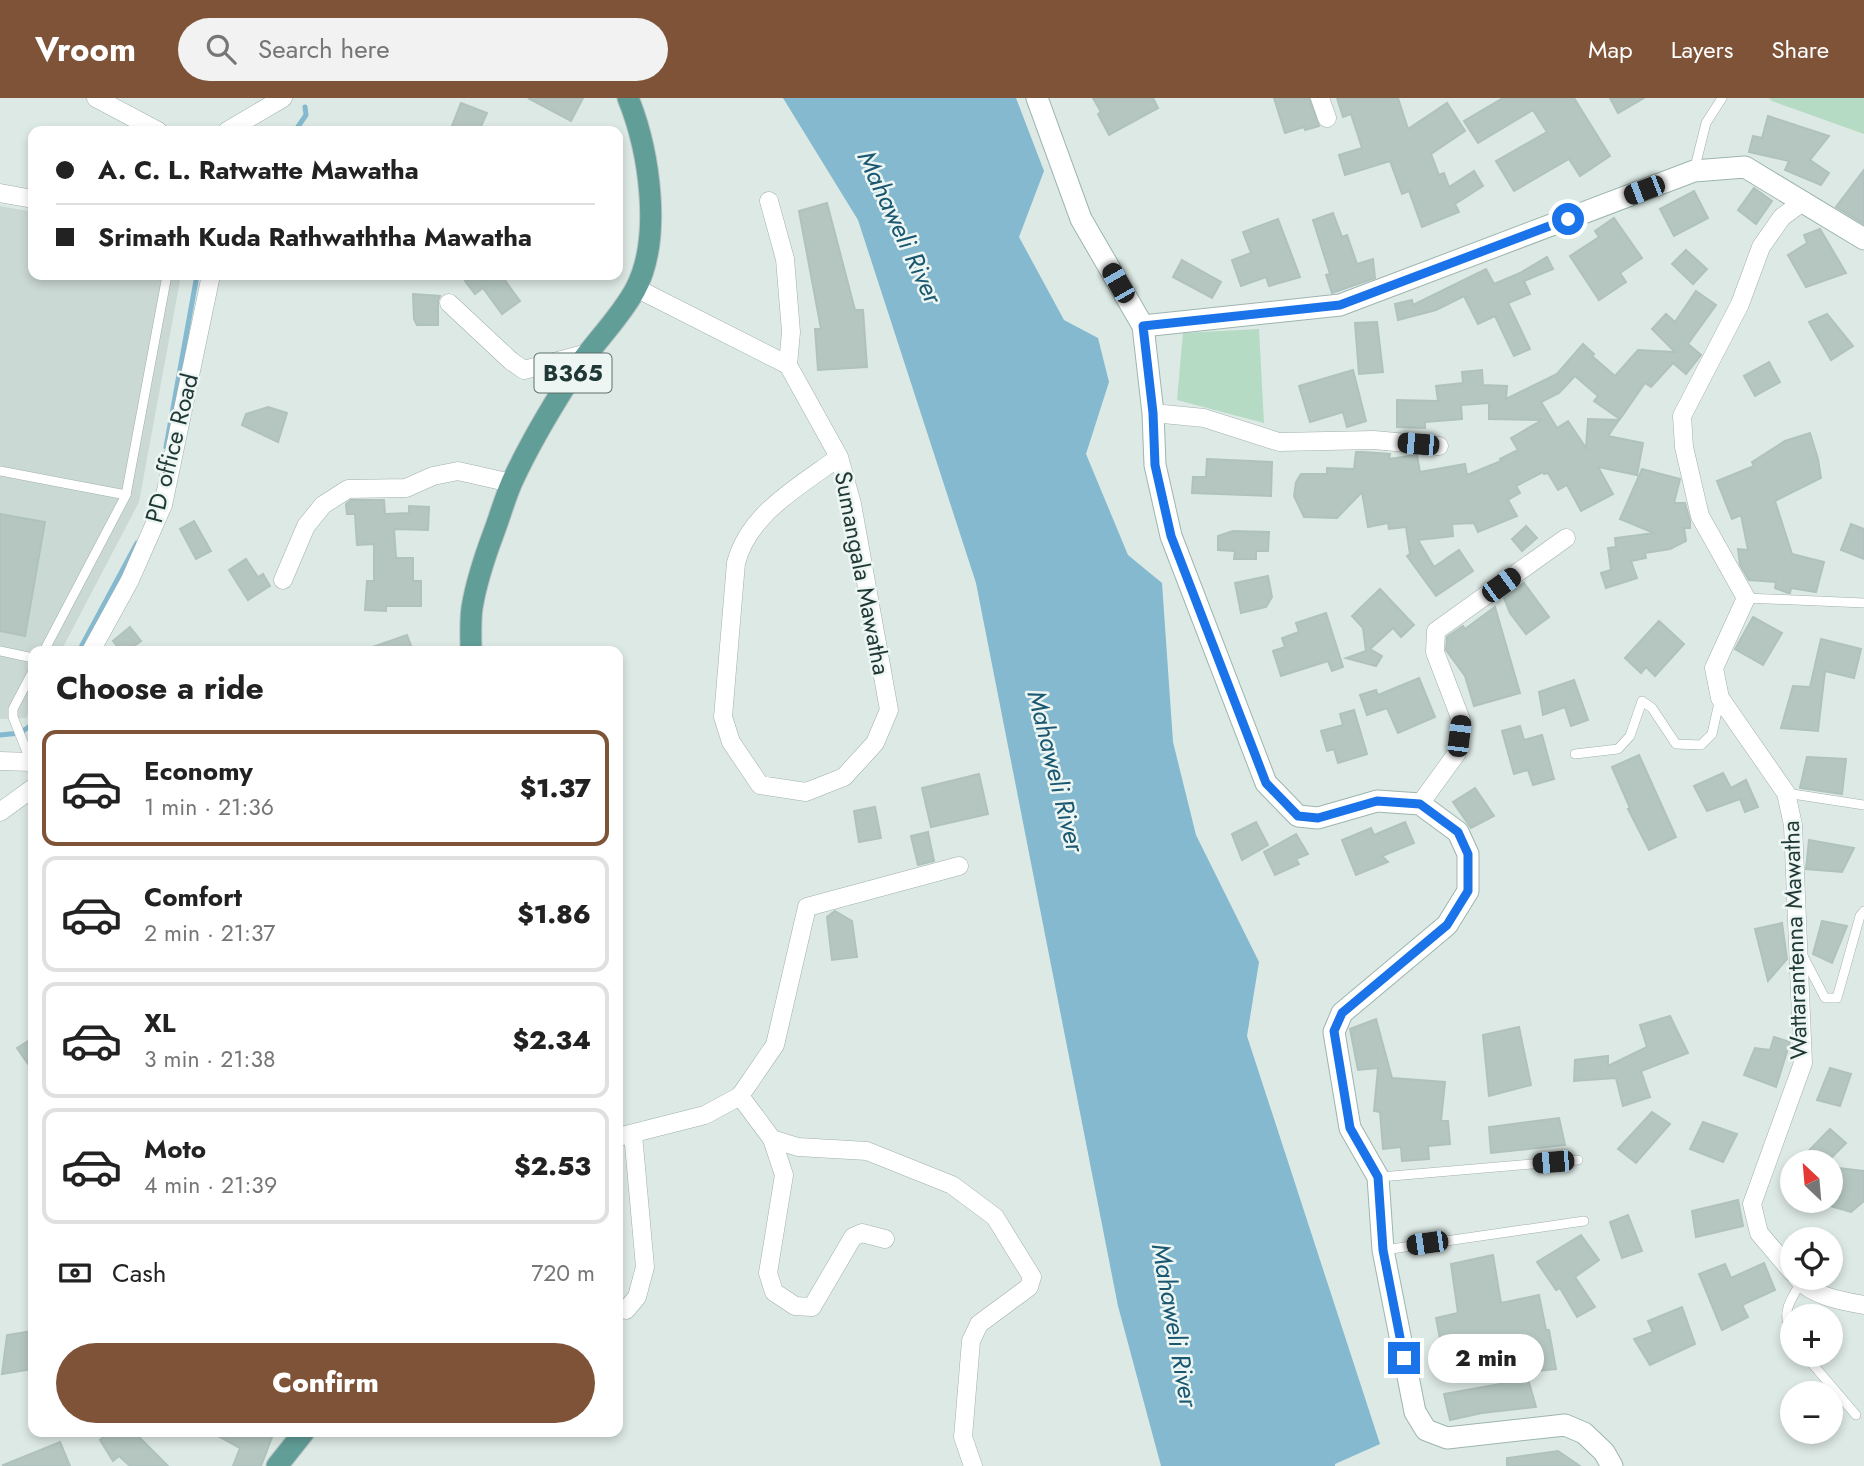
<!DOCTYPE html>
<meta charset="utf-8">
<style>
:root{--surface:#fff;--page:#f2f2f2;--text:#222;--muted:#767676;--line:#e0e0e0;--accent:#7f5338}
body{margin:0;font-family:Jost,sans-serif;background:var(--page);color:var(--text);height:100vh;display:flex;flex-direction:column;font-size:26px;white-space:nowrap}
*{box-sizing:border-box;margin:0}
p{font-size:23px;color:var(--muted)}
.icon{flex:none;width:38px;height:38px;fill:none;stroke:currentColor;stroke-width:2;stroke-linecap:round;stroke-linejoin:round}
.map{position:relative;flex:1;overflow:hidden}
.details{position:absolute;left:28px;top:548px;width:595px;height:791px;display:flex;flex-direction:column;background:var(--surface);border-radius:14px;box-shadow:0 4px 10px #0003}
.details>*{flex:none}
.hud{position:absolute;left:28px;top:28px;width:595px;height:154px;border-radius:14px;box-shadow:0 4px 10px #0003;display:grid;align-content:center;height:154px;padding:0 28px;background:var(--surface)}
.needle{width:46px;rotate:334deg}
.tools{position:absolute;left:1780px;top:1052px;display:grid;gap:14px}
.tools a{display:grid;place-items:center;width:63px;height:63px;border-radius:50%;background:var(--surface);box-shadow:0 4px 10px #0003;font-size:35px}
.end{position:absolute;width:32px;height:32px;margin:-16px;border:9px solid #1a73e8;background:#fff;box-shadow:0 0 0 4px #fff}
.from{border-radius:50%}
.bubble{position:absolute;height:49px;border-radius:24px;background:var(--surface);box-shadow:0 4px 10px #0003;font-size:23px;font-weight:800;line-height:49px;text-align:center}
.car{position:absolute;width:21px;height:42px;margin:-21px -10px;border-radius:9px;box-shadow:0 0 5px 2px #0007;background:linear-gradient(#222 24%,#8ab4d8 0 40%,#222 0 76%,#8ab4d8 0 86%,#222 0)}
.hud b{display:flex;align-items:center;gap:24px;height:66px;font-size:26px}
.hud b+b{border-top:2px solid var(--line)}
.hud i{width:18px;height:18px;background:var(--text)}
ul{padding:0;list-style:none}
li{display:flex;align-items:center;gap:21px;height:116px;margin:0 14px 10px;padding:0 14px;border:4px solid var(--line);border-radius:14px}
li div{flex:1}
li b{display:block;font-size:26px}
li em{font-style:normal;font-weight:800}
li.on{border-color:var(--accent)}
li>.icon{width:63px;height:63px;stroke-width:1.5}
h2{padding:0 28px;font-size:32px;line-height:84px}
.pay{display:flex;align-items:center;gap:18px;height:77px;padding:0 28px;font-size:26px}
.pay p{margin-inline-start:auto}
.action{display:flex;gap:14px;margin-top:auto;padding:14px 28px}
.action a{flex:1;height:80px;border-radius:42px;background:var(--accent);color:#fff;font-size:28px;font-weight:800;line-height:80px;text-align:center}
header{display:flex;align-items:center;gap:42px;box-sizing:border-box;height:98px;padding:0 35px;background:var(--accent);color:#fff}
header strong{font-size:33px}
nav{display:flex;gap:38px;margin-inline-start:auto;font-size:24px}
.search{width:490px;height:63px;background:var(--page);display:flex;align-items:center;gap:18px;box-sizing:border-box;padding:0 24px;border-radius:38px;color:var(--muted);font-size:26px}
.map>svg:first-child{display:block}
.built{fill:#cbd9d4}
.green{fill:#b5dbc4}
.water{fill:#84b9cf}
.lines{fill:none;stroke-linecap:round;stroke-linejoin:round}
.stream{stroke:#84b9cf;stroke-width:5}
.building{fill:#b5c6c1;stroke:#b0c2bd;stroke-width:2}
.lane-casing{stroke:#a0b0ad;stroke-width:10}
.street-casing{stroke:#a0b0ad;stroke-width:19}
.secondary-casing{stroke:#9cb5af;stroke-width:23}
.primary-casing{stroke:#bcc3c2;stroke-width:23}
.lane{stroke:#fff;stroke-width:9}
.street{stroke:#fff;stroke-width:18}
.secondary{stroke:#fff;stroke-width:21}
.primary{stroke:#619e97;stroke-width:21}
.route{stroke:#1a73e8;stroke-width:9}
.labels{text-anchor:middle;stroke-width:5;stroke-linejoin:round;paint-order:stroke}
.shield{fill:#edf6f3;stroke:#5d716e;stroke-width:2}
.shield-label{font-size:23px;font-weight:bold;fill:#1f3835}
.street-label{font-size:24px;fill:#1f3835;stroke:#edf6f3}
.water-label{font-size:26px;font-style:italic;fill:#1a5872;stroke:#edf6f3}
</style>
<header>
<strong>Vroom</strong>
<div class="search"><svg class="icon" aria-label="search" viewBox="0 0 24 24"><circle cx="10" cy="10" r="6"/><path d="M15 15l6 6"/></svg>Search here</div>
<nav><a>Map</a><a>Layers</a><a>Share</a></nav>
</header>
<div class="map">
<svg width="1864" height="1368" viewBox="0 0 1864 1368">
<rect width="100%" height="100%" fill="#dde9e5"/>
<polygon class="built" points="0,108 33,114 33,177 181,177 139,404 61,553 33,553 33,607 26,620 0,621"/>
<g class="green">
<polygon points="1769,0 1864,0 1864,36 1772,3"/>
<polygon points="1259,231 1264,325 1177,302 1183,235"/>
</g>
<polygon class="water" points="783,0 1016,0 1044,73 1019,139 1064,222 1098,240 1109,284 1086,356 1128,457 1162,485 1173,644 1196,737 1259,864 1247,938 1380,1346 1335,1366 1335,1368 1161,1368 1118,1208 976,485 858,122"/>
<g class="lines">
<g class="stream">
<polyline points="295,33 306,17 305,9"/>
<polyline points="166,349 197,177"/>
<polyline points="79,553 137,445"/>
<polyline points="0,637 20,635 33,626"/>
</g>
</g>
<g class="building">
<polygon points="528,0 583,0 571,23"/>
<polygon points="1093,0 1153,0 1158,10 1109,37 1098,16 1101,14"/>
<polygon points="1274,0 1309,0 1319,28 1305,32 1304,29 1285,35"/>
<polygon points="1337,0 1398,0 1408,31 1447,5 1465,33 1431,56 1439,77 1444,75 1449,89 1474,73 1483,88 1455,106 1459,114 1422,129 1409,93 1402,96 1390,63 1345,77 1339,57 1362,50 1351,16 1343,19"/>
<polygon points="1503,0 1574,0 1610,58 1580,78 1569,61 1514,93 1496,63 1547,34 1533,12 1478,45 1464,23"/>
<polygon points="1610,0 1644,0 1618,15"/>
<polygon points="461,5 487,15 479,33 450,33"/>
<polygon points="1768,18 1829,38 1810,62 1829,75 1821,87 1785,72 1789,63 1749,54 1753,38 1762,40"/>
<polygon points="1864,72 1864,126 1836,109"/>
<polygon points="1754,90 1772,103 1756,126 1738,112"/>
<polygon points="1694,93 1708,120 1674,138 1660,111"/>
<polygon points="827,105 855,212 863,212 867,269 818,272 815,231 821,231 799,113"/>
<polygon points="1333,115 1342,139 1347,137 1357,166 1373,161 1375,180 1332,195 1326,177 1330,176 1313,122"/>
<polygon points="1614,120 1642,160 1620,175 1626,184 1599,202 1570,158 1599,139 1595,133"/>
<polygon points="1278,121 1300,179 1269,188 1266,179 1241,188 1232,162 1251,155 1243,134"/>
<polygon points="1820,131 1846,175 1806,189 1788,157 1807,145 1804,137"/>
<polygon points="1686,152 1707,171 1693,186 1672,166"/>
<polygon points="1547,159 1553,171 1524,183 1530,196 1508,205 1530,251 1514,258 1495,218 1478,226 1464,198 1436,212 1398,222 1395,206 1412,202 1413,207 1486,171 1494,186 1520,175"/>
<polygon points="1182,162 1221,184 1212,200 1173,179"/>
<polygon points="474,177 501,177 520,203 502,216 483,190 475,196 465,183"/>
<polygon points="1696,193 1716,207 1688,246 1701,257 1686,276 1673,265 1651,289 1645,285 1620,321 1594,303 1598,298 1575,278 1559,295 1541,304 1557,330 1568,323 1586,350 1588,321 1619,322 1608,338 1643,345 1637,377 1598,369 1613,396 1581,413 1567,387 1558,392 1548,375 1544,376 1543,374 1516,388 1520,395 1508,402 1517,418 1478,434 1474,425 1452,426 1453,438 1418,442 1434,469 1459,452 1473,473 1436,498 1407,458 1410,456 1406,429 1389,431 1388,425 1368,429 1362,394 1337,420 1304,419 1294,398 1296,384 1301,376 1327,376 1327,370 1354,371 1356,354 1363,354 1390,356 1389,361 1417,357 1420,374 1465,366 1467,377 1501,363 1500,361 1518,352 1511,340 1542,322 1489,321 1489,305 1461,307 1462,321 1425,324 1425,330 1397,329 1397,302 1438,303 1436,288 1463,285 1462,274 1482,272 1483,287 1507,288 1506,301 1557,276 1583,246 1594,256 1592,258 1615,278 1638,252 1675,254 1652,231 1666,216 1675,224"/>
<polygon points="413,196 440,198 438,203 438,227 417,227 414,221"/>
<polygon points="1827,216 1853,248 1831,262 1809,224"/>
<polygon points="1377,224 1383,274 1359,276 1355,225"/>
<polygon points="1769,264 1780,284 1755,298 1744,278"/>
<polygon points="1353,272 1366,323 1347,329 1343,314 1310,324 1299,288"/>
<polygon points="268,309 287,315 278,344 242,327 246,316"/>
<polygon points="1810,335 1818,361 1821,380 1775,403 1792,456 1824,464 1816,494 1791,490 1790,495 1788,495 1775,490 1776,484 1749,482 1740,467 1738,451 1748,452 1741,417 1732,421 1717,383 1754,368 1752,364 1785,343"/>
<polygon points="1207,361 1272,364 1271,398 1192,395 1193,379 1206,379"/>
<polygon points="1642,371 1680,381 1674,405 1685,405 1690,423 1690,430 1684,430 1686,443 1670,451 1645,455 1646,460 1631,463 1637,480 1606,490 1601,475 1611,472 1608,450 1616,449 1615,440 1654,435 1620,421"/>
<polygon points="351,402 384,402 385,416 409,415 409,408 429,409 428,432 394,431 396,460 413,460 413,483 421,483 421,508 386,508 386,513 365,512 367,483 374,483 374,446 357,447 355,416 347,416 346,406"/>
<polygon points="0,416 45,424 25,538 0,533"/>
<polygon points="194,423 211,453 196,461 180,431"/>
<polygon points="1851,426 1864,431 1864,461 1841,452"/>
<polygon points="1526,428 1537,440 1522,453 1512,441"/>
<polygon points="1233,433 1269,434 1268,453 1256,453 1256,461 1234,461 1235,453 1218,452 1218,438"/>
<polygon points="246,461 258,479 263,476 270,488 248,502 229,472"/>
<polygon points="1268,478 1272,499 1266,509 1241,515 1235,485"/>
<polygon points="1524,485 1549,519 1526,536 1510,515 1504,500"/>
<polygon points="1380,491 1414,527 1401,539 1393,530 1370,551 1382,558 1376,568 1346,560 1366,553 1363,530 1352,518"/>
<polygon points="1495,509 1520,595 1474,608 1465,578 1446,552 1447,539 1463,528 1465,531"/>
<polygon points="1326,515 1343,569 1332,573 1328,563 1281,578 1273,553 1285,549 1282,540 1299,534 1296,525"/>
<polygon points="1753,519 1782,535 1763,567 1735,551"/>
<polygon points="1659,523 1684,546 1655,578 1646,569 1641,575 1625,560"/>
<polygon points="130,529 141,543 127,553 121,553 113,543"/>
<polygon points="407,537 413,553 367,553 367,551"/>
<polygon points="1821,541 1861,551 1854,580 1825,573 1818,633 1781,630 1793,588 1810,589"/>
<polygon points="1419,580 1435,619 1398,635 1387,610 1367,617 1360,597 1376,592 1378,597"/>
<polygon points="1574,582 1588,622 1571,628 1565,609 1543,617 1539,594"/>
<polygon points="1354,612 1367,656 1338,665 1334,651 1327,653 1321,633 1343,627 1340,616"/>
<polygon points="1520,628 1524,642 1542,637 1554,681 1533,687 1528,672 1514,676 1502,633"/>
<polygon points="1639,657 1676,739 1649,752 1628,711 1630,710 1612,669"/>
<polygon points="1807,659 1846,661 1842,696 1800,690"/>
<polygon points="1723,675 1731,690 1746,682 1758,709 1745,714 1740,701 1707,713 1694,688"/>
<polygon points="979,676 988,716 931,729 922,690"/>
<polygon points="1475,690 1494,718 1471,730 1453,704"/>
<polygon points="875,709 881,740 859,744 854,713"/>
<polygon points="1256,724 1268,747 1242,762 1232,736"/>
<polygon points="1405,724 1414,745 1382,758 1388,764 1356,777 1342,742 1371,730 1374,737"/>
<polygon points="928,734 934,763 918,767 911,738"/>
<polygon points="1296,736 1308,756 1296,761 1299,766 1275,777 1264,754"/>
<polygon points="1809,742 1854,750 1842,774 1806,771"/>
<polygon points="835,813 852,823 857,859 832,862 827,819"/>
<polygon points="1822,823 1847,828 1832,865 1813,856"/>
<polygon points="1782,825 1787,861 1768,883 1755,831"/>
<polygon points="1670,918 1688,955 1641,973 1650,999 1623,1008 1616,980 1574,983 1575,962 1608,958 1608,968 1647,949 1640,927"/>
<polygon points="1376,921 1392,980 1445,984 1441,1023 1448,1023 1450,1046 1428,1048 1429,1061 1402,1063 1401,1049 1383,1051 1380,1014 1374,1013 1378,970 1358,972 1350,931"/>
<polygon points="1519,929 1531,987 1489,998 1483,937"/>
<polygon points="1774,939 1790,944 1776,989 1744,977 1755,950 1770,952"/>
<polygon points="33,940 33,973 17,950"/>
<polygon points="1830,970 1851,976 1840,1008 1817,1002"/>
<polygon points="1652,1014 1670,1026 1636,1065 1618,1051"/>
<polygon points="1559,1020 1565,1047 1491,1055 1489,1029"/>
<polygon points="1703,1024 1737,1036 1723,1064 1690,1051"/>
<polygon points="1830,1031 1846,1045 1827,1064 1798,1064"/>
<polygon points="1830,1069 1864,1073 1864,1103 1851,1114 1830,1108"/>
<polygon points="1738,1102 1743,1128 1696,1139 1692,1113"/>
<polygon points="1628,1117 1642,1153 1622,1160 1610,1124"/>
<polygon points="1581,1137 1599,1162 1575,1179 1595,1209 1577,1219 1560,1190 1556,1192 1537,1164"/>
<polygon points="1493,1157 1501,1205 1539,1197 1546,1232 1549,1232 1556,1271 1526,1274 1536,1309 1482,1315 1450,1322 1444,1296 1517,1283 1511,1243 1444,1262 1436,1220 1458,1215 1451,1166"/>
<polygon points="1764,1165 1775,1192 1742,1207 1748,1219 1722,1232 1699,1176 1725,1166 1731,1180"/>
<polygon points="1682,1209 1695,1246 1650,1267 1634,1241 1653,1234 1648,1223"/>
<polygon points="33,1233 33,1271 2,1276 7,1237"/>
<polygon points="109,1334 134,1334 168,1368 130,1368 119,1358 113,1363 100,1342"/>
<polygon points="211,1334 274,1334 261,1368 233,1368 240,1350"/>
<polygon points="60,1344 70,1368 4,1368 3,1367"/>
<polygon points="1558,1353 1580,1368 1507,1368 1507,1360"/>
</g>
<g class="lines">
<defs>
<g id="lane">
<polyline points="1694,73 1706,25 1722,0"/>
<polyline points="0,373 126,397"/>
<polyline points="1746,500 1864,505"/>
<polyline points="0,553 33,560"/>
<polyline points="44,553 126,397 167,177"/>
<polyline points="1575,656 1618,651 1630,638 1642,603 1652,610 1676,646 1701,647 1712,636 1720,600"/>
<polyline points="31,664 13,619 13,611 33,573"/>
<polyline points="1786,695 1864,707"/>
<polyline points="1803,858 1825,900 1837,900 1860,818 1864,813"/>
<polyline points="1380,1079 1578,1062"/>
<polyline points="1384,1152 1584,1123"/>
<path d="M1792,1243C1783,1214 1785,1211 1801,1184"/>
<polyline points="1804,1256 1856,1317"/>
</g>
<g id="street">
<polyline points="96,0 158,33"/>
<polyline points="1320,0 1327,20"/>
<polyline points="227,33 283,0"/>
<polyline points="0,95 33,101"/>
<polyline points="769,103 785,161 791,234 788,267"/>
<path d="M636,190L788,267L839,359L852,406L889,612L875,645L844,679L806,694L760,687L731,644L723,619L736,465C749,415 800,388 839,359"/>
<polyline points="449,205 511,263 524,272 588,255"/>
<polyline points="1153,315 1204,320 1279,344 1374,342 1439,348"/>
<polyline points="283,482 306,428 323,407 348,391 406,390 433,378 458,373 511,385"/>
<polyline points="91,553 130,482 163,407 211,177"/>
<polyline points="0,663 31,664 33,667"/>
<polyline points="1420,706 1457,655 1461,622 1435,554 1436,533 1566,440"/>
<polyline points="0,714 33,690"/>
<polyline points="740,998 772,1041 798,1049 867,1053 952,1087 995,1119 1032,1179 1029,1189 979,1226 971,1243 963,1339 973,1368"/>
<polyline points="618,1039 705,1017 740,998 775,947 807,809 959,768"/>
<polyline points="772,1041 784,1077 768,1175 774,1194 795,1208 812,1209 853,1139 862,1135 885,1141"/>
<polyline points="1792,1174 1759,1135 1752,1106 1803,965 1793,727 1786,695 1720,600 1714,570 1746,500 1700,418 1684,349 1682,318 1740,206 1761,149 1782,119 1804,103"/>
<path d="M1797,1180C1812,1198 1842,1203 1864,1207"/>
<polyline points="626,1212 637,1199 645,1169 633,1036"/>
</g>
<g id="secondary">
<polyline points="1037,0 1081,121 1143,228 1153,315 1155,367 1171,438 1266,685 1298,718 1318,720 1377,703 1420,706 1458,734 1468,756 1468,793 1447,827 1342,915 1334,934 1350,1030 1378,1079 1383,1152 1415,1314 1426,1332 1447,1340 1565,1327 1584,1335 1604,1354 1612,1368"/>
<polyline points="1143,228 1340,207 1694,73 1745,69 1864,141"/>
</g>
<g id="primary">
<path d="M471,553C471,539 470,524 472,510C476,485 485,458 494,434C500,418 505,400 512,384C528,349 548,315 569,282C588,250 617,225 635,192C663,140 649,52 628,0"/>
<polyline points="277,1368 304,1334"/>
</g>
</defs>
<use href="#lane" class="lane-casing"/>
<use href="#street" class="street-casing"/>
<use href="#secondary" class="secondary-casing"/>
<use href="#primary" class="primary-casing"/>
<use href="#lane" class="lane"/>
<use href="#street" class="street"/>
<use href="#secondary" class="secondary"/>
<use href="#primary" class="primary"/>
</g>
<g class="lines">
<polyline class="route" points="1404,1260 1383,1152 1378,1079 1350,1030 1334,933 1342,915 1447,827 1468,793 1468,756 1458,734 1420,706 1377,703 1318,720 1298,718 1266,685 1171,438 1155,367 1153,315 1143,228 1340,207 1568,121"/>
</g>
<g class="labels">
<rect class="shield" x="534.5" y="255.5" width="77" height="39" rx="5"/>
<g class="shield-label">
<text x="573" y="283">B365</text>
</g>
<g class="street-label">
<text transform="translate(172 350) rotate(-76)" y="8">PD office Road</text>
<text transform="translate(862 475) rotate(79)" y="8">Sumangala Mawatha</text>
<text transform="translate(1795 842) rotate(-92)" y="8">Wattarantenna Mawatha</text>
</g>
<g class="water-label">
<text transform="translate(900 129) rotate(65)" y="9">Mahaweli River</text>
<text transform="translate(1056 673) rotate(76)" y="9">Mahaweli River</text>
<text transform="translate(1175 1227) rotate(80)" y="9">Mahaweli River</text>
</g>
</g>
</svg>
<div class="tools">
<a><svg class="needle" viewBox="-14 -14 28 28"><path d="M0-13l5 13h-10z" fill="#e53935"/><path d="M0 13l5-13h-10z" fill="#767676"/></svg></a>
<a><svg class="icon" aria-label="locate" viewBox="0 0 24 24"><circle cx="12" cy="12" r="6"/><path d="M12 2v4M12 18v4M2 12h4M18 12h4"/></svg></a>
<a>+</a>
<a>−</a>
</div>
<i class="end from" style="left:1568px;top:121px"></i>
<i class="end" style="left:1404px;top:1260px"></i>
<div class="bubble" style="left:1428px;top:1236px;width:116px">2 min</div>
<i class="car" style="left:1644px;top:92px;rotate:249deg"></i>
<i class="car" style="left:1118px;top:185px;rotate:330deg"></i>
<i class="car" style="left:1418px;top:346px;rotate:275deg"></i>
<i class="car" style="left:1501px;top:487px;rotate:54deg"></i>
<i class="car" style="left:1459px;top:638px;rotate:7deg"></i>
<i class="car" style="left:1553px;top:1064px;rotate:265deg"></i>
<i class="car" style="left:1427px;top:1145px;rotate:262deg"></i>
<div class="hud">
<b><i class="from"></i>A. C. L. Ratwatte Mawatha</b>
<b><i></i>Srimath Kuda Rathwaththa Mawatha</b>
</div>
<section class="details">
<h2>Choose a ride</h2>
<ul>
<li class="on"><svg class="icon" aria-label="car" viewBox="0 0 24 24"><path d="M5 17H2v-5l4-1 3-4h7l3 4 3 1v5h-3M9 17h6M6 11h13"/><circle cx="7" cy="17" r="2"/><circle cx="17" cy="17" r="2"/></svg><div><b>Economy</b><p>1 min · 21:36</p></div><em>$1.37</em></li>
<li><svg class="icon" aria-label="car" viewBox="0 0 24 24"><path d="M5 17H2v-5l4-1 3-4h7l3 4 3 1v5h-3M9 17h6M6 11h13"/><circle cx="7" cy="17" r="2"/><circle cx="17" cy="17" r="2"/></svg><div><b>Comfort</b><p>2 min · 21:37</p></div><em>$1.86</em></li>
<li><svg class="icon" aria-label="car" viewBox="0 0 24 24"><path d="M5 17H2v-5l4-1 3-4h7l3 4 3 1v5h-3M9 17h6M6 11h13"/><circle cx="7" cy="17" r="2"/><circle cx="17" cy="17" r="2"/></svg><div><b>XL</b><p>3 min · 21:38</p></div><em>$2.34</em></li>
<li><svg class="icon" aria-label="car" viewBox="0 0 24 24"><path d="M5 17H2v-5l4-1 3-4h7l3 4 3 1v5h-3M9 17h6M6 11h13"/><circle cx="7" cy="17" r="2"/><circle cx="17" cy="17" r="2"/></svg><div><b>Moto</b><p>4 min · 21:39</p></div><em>$2.53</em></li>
</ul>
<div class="pay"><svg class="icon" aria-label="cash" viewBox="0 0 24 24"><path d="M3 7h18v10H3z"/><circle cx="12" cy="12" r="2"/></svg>Cash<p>720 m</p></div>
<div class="action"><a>Confirm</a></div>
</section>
</div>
